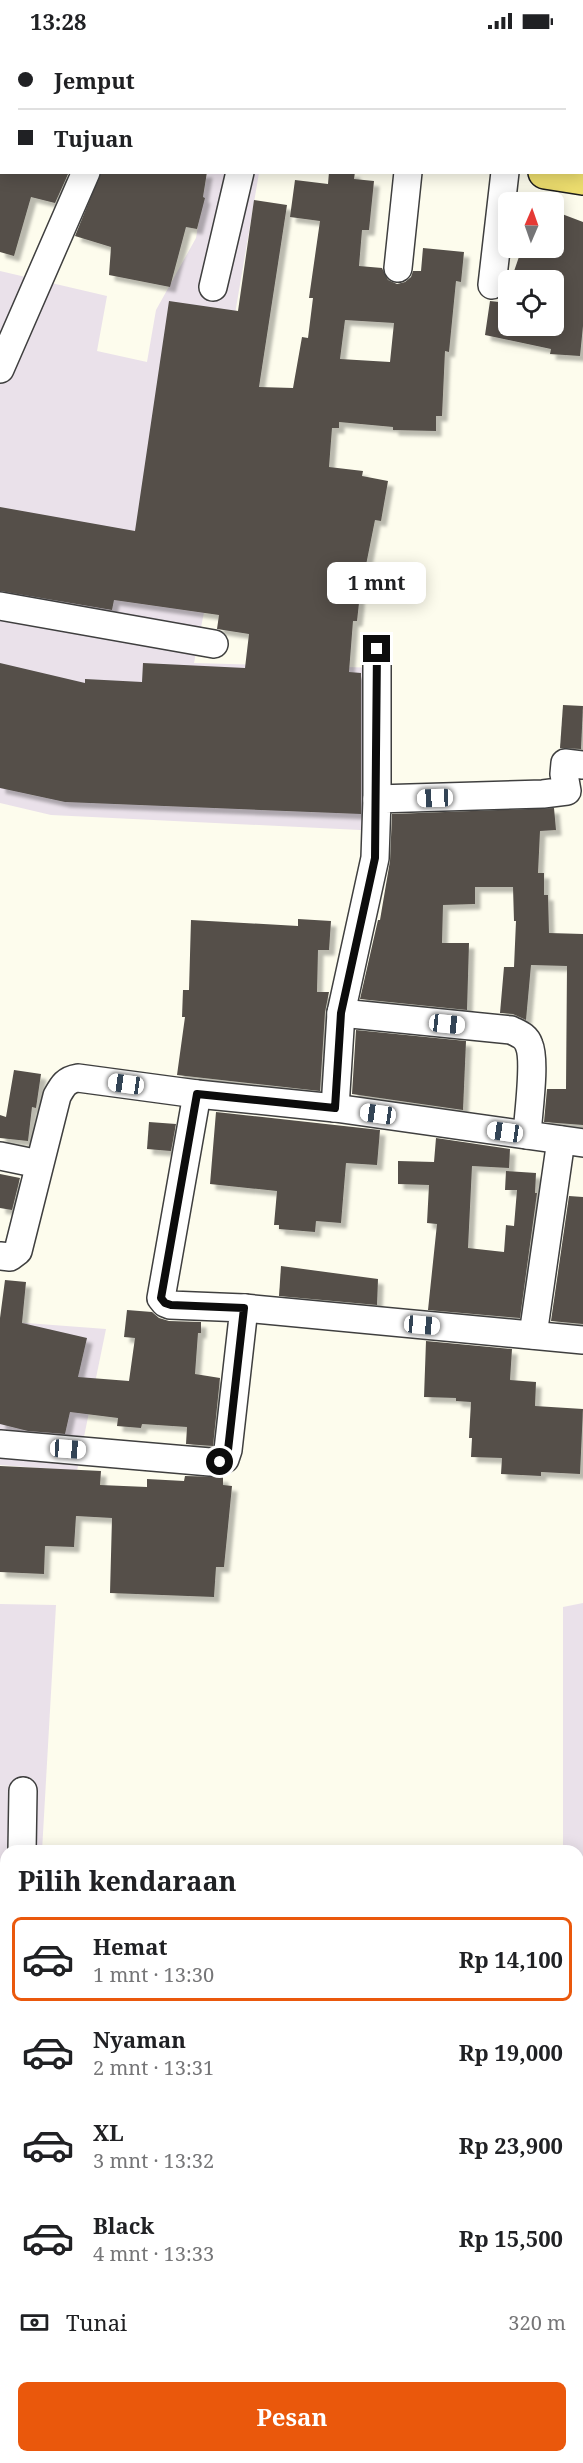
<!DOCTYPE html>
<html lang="id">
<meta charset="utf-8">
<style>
:root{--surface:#fff;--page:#f2f2f2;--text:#202124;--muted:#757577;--line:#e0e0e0;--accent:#ea580c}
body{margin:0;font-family:"Noto Serif",serif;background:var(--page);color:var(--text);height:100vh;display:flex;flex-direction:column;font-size:22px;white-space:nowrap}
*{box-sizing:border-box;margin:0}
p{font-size:20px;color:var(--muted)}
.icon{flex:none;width:33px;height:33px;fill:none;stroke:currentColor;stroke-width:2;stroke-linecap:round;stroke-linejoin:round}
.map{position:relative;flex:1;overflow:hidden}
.drawer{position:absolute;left:0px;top:1803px;width:584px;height:618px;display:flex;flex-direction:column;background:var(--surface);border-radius:18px 18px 0 0;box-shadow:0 3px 15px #0003}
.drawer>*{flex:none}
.hud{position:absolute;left:0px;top:0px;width:584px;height:132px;box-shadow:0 3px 15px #0003;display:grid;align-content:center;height:132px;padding:0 18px;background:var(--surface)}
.needle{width:39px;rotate:2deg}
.buttons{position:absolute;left:498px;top:150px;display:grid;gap:12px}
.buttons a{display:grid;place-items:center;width:66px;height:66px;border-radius:9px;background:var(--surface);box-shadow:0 3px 15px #0003;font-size:30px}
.end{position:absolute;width:27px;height:27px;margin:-14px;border:8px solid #0c0c0c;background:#fff;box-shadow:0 0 0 3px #fff}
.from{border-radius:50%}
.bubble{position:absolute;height:42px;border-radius:9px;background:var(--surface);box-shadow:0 3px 15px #0003;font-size:20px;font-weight:700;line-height:42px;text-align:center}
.car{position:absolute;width:18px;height:36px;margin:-18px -9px;border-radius:8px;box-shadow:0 0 4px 2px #0007;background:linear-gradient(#fff 24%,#345 0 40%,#fff 0 76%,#345 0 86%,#fff 0)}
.hud b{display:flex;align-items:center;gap:21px;height:57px;font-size:22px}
.hud b+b{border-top:2px solid var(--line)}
.hud i{width:15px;height:15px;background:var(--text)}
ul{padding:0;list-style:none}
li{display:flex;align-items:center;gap:18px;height:84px;margin:0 12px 9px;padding:0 6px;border:3px solid transparent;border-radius:9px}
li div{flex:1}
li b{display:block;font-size:22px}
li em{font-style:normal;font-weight:700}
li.selected{border-color:var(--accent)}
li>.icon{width:54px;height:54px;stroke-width:1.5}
h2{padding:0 18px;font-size:27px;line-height:72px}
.pay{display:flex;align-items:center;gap:15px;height:66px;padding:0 18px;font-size:22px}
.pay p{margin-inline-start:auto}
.primary-button{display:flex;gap:12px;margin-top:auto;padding:12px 18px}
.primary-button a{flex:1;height:69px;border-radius:9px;background:var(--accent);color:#fff;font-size:24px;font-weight:700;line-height:69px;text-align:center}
.status{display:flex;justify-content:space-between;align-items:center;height:42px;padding:0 30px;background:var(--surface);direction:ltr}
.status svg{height:16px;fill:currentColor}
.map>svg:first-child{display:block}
.industrial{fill:#eae1ea}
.building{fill:#544f49;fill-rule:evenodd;filter:url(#shadow)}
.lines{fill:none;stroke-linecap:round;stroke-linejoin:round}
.minor-casing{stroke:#3f3f3f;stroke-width:30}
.major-casing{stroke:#1d1d1d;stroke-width:36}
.minor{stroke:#fff;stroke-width:27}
.major{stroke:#ecdd6e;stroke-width:33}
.route{stroke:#0c0c0c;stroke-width:8}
</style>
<div class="status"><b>13:28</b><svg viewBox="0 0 49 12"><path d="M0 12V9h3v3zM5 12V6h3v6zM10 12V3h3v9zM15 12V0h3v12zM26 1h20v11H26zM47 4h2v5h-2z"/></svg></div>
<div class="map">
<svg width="583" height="2421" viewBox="0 0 583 2421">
<defs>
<filter id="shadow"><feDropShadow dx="5.5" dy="5.5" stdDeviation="1.5" flood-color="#0004"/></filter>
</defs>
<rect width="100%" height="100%" fill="#fdfced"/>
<g class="industrial">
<polygon points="121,0 583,0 583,58 582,2"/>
<polygon points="207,131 259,131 221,354 246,357 194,621 381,626 380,789 51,773 0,761 0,229 107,254 97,309 147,320 156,268 196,196"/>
<polygon points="0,1279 106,1287 77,1429 0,1423"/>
<polygon points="583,1561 583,1834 578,1835 578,1809 563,1809 563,1565"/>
<polygon points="0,1562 56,1563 42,1809 6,1809 6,2014 0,2013"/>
<polygon points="578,2022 583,2022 583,2421 201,2421 201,2415 578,2415"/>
</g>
<g class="building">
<polygon points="0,130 69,130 55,161 31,155 14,214 0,210"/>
<polygon points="101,130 207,130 203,155 205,156 197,187 186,185 170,245 109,233 111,205 75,194"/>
<path d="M329,130H355L354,137L374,139L369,188H362L359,224L382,226L388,238L397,242L405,240L411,235L413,229H421L423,206L464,210L461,240L456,239L449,310L445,309L442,374H436V389L393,388V385L339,380V386H332L329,425L363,429L362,434L388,439L381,479L375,478L366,523L360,521L359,561L357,579H353L349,630L361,631V772L65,760L0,746V621L85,641V637L142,640L143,621L245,626L249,592L217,587L219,573L114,558L112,568L0,549V465L135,489L169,259L238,269L254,158L287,163L259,345L293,346L302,295L308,296L313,256H309L320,179L290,175L295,138L328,142ZM345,278L394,281L390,320L340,317Z"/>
<polygon points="554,169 583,180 583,284 580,314 550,312 551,307 485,293 490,259 508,261 508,284 554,284 554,238 511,238 522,206 554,206"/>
<polygon points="563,663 583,664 581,707 560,706"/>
<polygon points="554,766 556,788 540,789 538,831 544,831 544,853 548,853 549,891 583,892 583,1083 544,1080 547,1047 566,1047 567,924 531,923 526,978 513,972 500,971 504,925 514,925 516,879 514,879 513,845 475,845 475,862 443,863 442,901 469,901 467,968 360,957 378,878 380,878 390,819 392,772"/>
<polygon points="298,877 331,879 329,908 318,908 317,950 329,950 325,970 320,1049 177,1033 185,975 182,975 183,948 189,948 191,878 298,884"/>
<polygon points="356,988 466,999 463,1068 352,1052"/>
<polygon points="14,1028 41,1032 36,1066 32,1065 28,1099 0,1096 0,1073 6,1075"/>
<polygon points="216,1070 380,1088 377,1123 346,1121 341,1181 316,1179 315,1190 279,1187 279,1183 274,1183 277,1149 210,1142"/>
<polygon points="149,1080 176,1082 171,1109 147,1107"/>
<polygon points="436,1096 510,1107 509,1126 472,1124 468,1206 504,1210 506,1183 514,1184 517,1148 505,1148 506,1129 536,1131 535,1151 537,1151 520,1276 428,1268 437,1182 427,1181 429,1143 398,1142 398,1119 434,1120"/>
<polygon points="0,1132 20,1136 12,1168 0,1166"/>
<polygon points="569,1154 583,1155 583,1282 551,1279"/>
<polygon points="281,1224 378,1237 377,1263 279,1254"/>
<polygon points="5,1238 26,1240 22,1281 87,1296 78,1335 129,1339 135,1296 124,1295 127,1268 152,1270 159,1276 169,1279 201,1280 201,1291 198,1291 195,1332 220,1336 213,1404 186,1402 187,1385 142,1382 141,1386 117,1384 118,1376 70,1370 65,1392 28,1389 0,1382 0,1276"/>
<polygon points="426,1299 512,1307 510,1338 536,1340 535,1364 583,1367 580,1432 541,1430 541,1434 501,1432 502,1416 471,1415 472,1396 469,1396 471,1360 456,1359 456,1356 424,1355"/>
<polygon points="0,1424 101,1429 100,1443 147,1445 147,1437 184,1439 185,1434 223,1435 223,1443 232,1444 224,1525 216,1525 214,1555 110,1551 112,1476 76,1474 74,1505 45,1504 44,1532 0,1530"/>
</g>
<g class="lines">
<defs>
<g id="minor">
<polyline points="141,2 142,0"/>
<polyline points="385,2 385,0"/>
<polyline points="398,226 408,130"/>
<polyline points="492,243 505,130"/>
<polyline points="213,245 240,130"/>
<polyline points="0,327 86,130"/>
<polyline points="0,564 214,602"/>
<polyline points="377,757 377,607"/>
<path d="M341,971L511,988C519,992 526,994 529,1003C536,1019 528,1073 527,1093"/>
<polyline points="335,1066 341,971 375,816 377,757 543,752 567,749 564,732 565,721 583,723"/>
<polyline points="0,1114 39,1122"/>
<path d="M0,1214L10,1215L18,1209L57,1054C63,1043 66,1038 78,1036L197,1052L335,1066L583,1101"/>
<polyline points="244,1266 583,1298"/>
<polyline points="533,1293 561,1098"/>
<polyline points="0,1402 210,1420 220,1420 225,1417 228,1408 244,1266 170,1263 165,1261 161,1256 197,1052"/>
<polyline points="22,1809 23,1749"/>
<polyline points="0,2009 6,2010"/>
<polyline points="0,2116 6,2118"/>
<polyline points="0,2238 6,2239"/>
<polyline points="0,2328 6,2328"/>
</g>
<g id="major">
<polyline points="0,52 2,53"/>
<polyline points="545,130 583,136"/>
</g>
</defs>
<use href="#minor" class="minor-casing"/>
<use href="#major" class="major-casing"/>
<use href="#minor" class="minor"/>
<use href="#major" class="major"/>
</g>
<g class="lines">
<polyline class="route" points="220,1420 225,1417 228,1408 244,1266 171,1263 165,1261 161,1256 197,1052 335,1066 341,971 375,816 377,607"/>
</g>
</svg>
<div class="buttons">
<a><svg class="needle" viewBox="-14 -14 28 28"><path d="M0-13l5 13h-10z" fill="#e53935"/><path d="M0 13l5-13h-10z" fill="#757577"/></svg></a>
<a><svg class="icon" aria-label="locate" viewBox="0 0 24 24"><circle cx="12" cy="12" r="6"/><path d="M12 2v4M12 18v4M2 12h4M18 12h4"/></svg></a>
</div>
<i class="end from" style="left:220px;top:1420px"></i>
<i class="end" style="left:377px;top:607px"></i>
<div class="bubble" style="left:327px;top:520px;width:99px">1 mnt</div>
<i class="car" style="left:435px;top:756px;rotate:268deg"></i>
<i class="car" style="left:447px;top:982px;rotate:96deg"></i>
<i class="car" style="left:126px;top:1042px;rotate:278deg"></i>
<i class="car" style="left:378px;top:1072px;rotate:278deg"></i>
<i class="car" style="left:505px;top:1090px;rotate:278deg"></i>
<i class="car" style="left:422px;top:1283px;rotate:95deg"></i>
<i class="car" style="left:68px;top:1407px;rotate:94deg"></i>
<div class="hud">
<b><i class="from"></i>Jemput</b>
<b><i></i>Tujuan</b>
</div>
<section class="drawer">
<h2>Pilih kendaraan</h2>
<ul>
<li class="selected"><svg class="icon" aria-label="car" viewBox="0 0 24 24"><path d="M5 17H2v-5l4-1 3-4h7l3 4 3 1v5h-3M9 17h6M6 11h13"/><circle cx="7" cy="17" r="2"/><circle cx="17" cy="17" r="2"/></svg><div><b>Hemat</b><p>1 mnt · 13:30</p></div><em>Rp 14,100</em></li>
<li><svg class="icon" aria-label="car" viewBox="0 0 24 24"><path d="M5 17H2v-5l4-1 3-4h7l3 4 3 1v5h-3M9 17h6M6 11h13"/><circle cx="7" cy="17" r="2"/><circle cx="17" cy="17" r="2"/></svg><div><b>Nyaman</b><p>2 mnt · 13:31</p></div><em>Rp 19,000</em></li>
<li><svg class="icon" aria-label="car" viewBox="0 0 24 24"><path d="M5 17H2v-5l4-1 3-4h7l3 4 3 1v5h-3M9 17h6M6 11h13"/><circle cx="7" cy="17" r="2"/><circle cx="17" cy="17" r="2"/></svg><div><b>XL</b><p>3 mnt · 13:32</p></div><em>Rp 23,900</em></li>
<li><svg class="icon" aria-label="car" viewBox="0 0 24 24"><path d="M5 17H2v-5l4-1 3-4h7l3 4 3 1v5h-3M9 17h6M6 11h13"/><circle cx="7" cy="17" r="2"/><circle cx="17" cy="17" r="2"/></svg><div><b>Black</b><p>4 mnt · 13:33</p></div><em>Rp 15,500</em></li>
</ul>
<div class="pay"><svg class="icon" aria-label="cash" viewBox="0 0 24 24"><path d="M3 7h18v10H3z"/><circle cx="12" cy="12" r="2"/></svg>Tunai<p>320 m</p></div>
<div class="primary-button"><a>Pesan</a></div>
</section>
</div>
